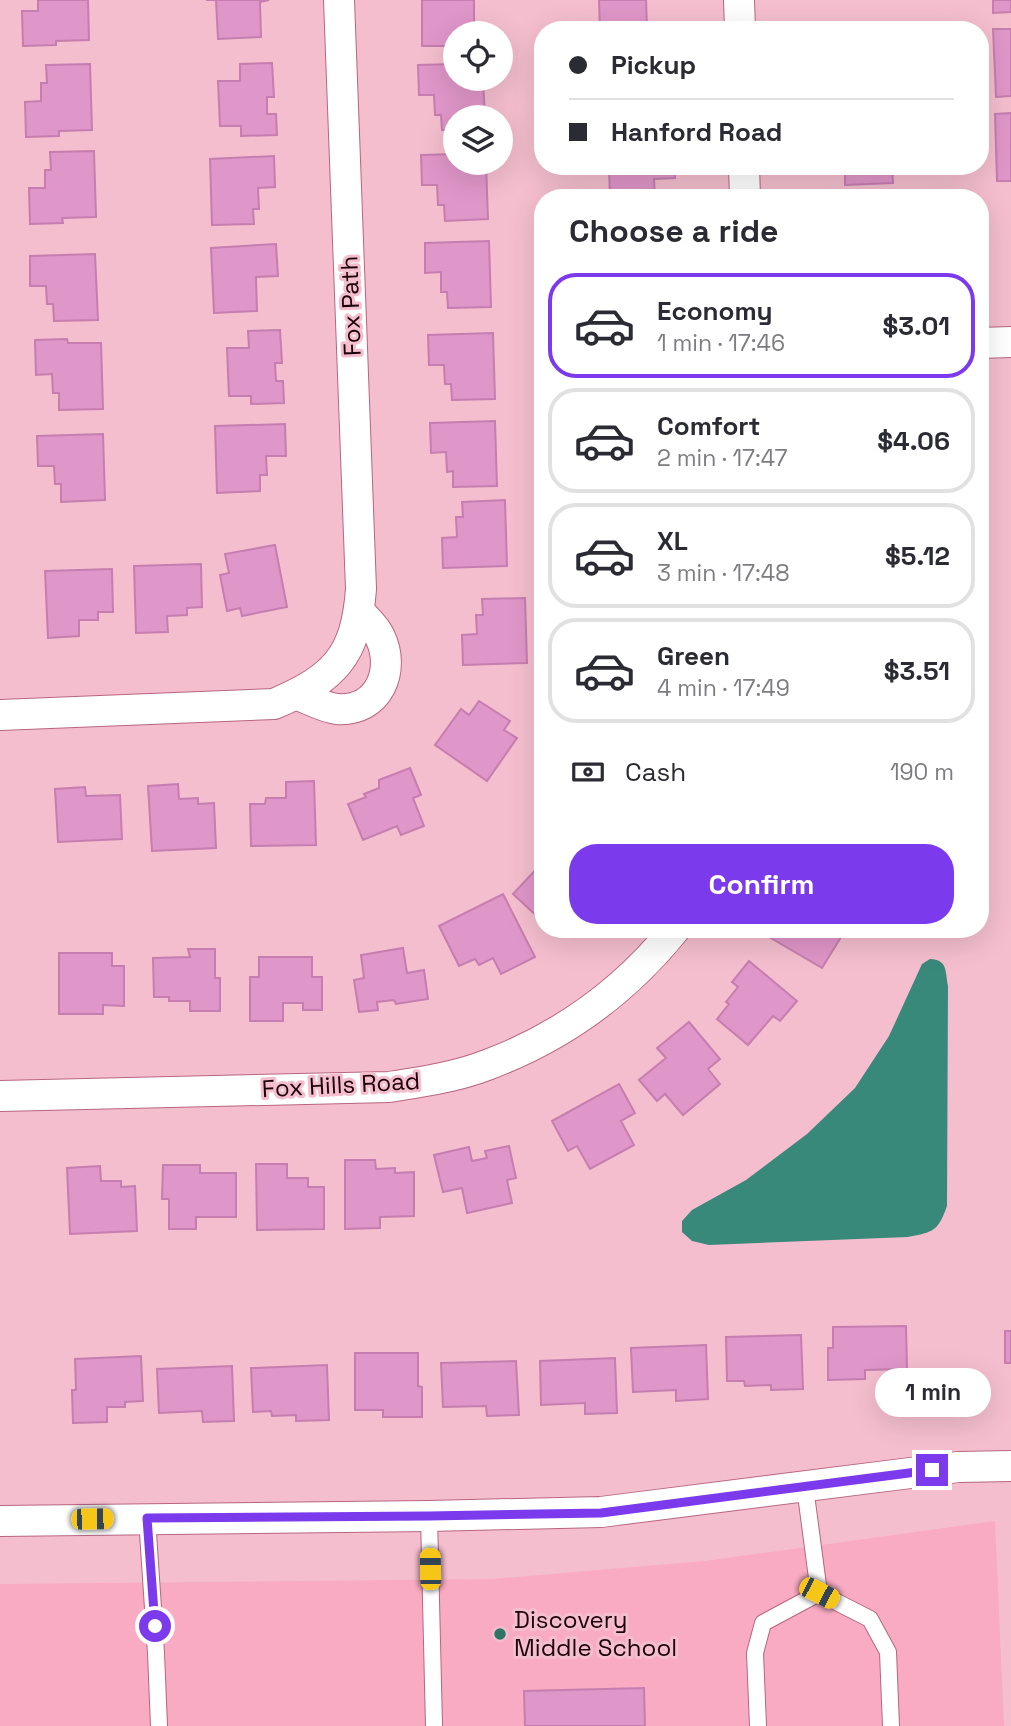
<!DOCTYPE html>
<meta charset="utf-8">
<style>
:root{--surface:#fff;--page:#f2f2f3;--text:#2b2b33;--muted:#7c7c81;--line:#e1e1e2;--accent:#7c3aed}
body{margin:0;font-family:"Space Grotesk",sans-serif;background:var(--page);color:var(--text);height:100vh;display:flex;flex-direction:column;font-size:26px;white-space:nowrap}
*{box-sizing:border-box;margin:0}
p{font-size:23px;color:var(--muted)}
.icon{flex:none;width:38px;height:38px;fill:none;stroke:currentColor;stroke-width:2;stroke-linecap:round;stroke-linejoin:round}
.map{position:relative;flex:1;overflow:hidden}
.panel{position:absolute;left:534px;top:189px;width:455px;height:749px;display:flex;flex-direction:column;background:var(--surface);border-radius:28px;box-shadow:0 7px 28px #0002}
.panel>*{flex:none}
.banner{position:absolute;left:534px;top:21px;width:455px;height:154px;border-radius:28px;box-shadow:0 7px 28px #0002;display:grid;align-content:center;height:154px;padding:0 35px;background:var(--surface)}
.fabs{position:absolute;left:443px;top:21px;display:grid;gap:14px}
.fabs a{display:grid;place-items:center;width:70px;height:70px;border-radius:50%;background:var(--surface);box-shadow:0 7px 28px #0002;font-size:35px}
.end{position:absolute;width:32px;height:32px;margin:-16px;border:9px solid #7c3aed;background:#fff;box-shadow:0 0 0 4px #fff}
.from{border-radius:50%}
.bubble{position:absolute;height:49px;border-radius:24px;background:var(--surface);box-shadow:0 7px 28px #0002;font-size:23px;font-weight:600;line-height:49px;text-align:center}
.car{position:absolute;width:21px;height:42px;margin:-21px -10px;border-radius:9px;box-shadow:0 0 5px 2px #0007;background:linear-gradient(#f5c518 24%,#345 0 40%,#f5c518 0 76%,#345 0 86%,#f5c518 0)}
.banner b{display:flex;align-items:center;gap:24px;height:66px;font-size:26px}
.banner b+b{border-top:2px solid var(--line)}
.banner i{width:18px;height:18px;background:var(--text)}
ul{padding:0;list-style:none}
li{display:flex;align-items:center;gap:21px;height:105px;margin:0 14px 10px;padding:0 21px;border:4px solid var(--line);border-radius:28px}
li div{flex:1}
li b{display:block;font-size:26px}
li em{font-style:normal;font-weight:600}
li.on{border-color:var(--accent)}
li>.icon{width:63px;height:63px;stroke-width:1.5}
h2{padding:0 35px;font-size:32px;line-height:84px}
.pay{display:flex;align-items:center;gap:18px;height:77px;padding:0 35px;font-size:26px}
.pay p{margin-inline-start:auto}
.cta{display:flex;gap:14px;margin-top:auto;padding:14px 35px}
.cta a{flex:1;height:80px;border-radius:28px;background:var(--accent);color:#fff;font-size:28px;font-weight:600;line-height:80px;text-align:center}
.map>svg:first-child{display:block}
.built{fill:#f8abc2}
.water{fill:#39897b}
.building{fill:#df96c8;stroke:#c57eaf;stroke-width:2}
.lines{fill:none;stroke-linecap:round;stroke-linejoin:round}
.service-casing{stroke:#b76681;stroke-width:18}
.minor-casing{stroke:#b76681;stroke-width:32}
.service{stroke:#fff;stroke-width:16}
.minor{stroke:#fff;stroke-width:30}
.route{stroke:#7c3aed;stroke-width:9}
.poi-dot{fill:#307468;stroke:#f4bece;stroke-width:2.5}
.labels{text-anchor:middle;stroke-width:6;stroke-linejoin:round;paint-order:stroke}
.street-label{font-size:24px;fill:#1d020b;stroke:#f4bece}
.poi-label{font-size:24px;fill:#1d020b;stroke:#f4bece;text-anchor:start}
</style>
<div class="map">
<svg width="1011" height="1726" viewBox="0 0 1011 1726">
<rect width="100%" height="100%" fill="#f4bece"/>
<polygon class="built" points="995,1521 1004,1726 0,1726 0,1584 492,1579 705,1561"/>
<path class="water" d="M930,959C948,960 945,971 948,986L947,1206C938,1231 934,1232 908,1237L709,1245L692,1241L682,1232V1221L692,1210L746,1180L807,1134L855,1088L889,1036L922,964Z"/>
<g class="building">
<polygon points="38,0 88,0 89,40 56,41 56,45 23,46 22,11 38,11"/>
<polygon points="206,0 269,0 260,2 261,37 218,39 216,0"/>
<polygon points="422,0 474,0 474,33 455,33 455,46 422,46"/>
<polygon points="599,0 646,0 647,30 600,30"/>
<polygon points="993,0 1011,0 1011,12 993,13"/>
<polygon points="873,24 873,30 820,30 820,26"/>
<polygon points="993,29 1011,29 1011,96 996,97"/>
<polygon points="272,63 274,97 267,97 267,114 276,114 277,135 241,136 241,126 220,126 218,81 240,81 240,64"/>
<polygon points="90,64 92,130 59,131 59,136 26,137 25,102 41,101 41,83 47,83 46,65"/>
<polygon points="455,64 455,79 483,79 485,117 455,117 455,130 442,130 441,115 435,115 434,95 419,95 418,65"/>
<polygon points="1011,113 1011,181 997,181 995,114"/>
<polygon points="94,151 96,217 62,218 63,223 30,224 29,188 45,188 45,170 51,170 50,152"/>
<polygon points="455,154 455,163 486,163 488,219 445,221 444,205 438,205 437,185 422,185 421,155"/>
<polygon points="274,156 275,187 258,188 259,209 253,209 254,224 212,225 210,159"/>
<polygon points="609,166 674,166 675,178 654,179 655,198 610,198"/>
<polygon points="845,166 892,166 893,183 845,185"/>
<polygon points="489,241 491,307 448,308 447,292 441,292 441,272 425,273 425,243"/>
<polygon points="276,244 278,276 256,277 257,311 214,313 211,248"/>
<polygon points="95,254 98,320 54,321 53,304 47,304 46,286 30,286 30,256"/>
<polygon points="280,330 282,363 275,363 276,381 283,381 284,403 251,404 251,396 229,396 227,348 249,348 248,331"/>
<polygon points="493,333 495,399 452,400 451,384 445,384 444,365 429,365 428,335"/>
<polygon points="67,339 68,343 101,343 103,409 59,410 59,393 53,393 52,374 36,375 35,340"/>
<polygon points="495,421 497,486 453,487 453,471 447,472 446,452 431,453 430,423"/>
<polygon points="285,424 286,456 266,456 267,475 260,475 260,491 217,493 215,426"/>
<polygon points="103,434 105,500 61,502 61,484 55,484 54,466 38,466 37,436"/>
<polygon points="505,500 507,566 443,568 442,538 457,537 456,517 463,517 462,502"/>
<polygon points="275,545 287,607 242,616 240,608 227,611 220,575 229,573 225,554"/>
<polygon points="201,564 202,607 187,608 187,615 167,616 168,632 136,633 134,566"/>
<polygon points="112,569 113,612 98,612 98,620 79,620 79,636 48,638 45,571"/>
<polygon points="525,598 527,663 463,665 462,635 477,634 476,615 483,615 482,599"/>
<polygon points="479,701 510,721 504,730 517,738 487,781 435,745 461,709 469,715"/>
<polygon points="410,768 421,795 413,798 424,826 401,835 397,826 363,840 348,804 366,797 364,794 379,788 379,780"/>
<polygon points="314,781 316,845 251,846 250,804 265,804 266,798 286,798 286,782"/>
<polygon points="178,784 179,799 198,798 198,804 214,803 216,848 152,851 148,786"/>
<polygon points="85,787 86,796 120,795 122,839 58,842 55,789"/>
<polygon points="542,863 542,921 513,894"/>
<polygon points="503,894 535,957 501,974 493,958 479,965 475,959 459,966 439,926"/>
<polygon points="767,929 846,929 822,968 764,934"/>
<polygon points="403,948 407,973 424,970 428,999 396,1004 394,1000 377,1002 378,1010 359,1012 354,980 364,978 361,955"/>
<polygon points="188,949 215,949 215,978 220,978 220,1011 190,1011 190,1001 169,1001 169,997 154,997 153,958 190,957"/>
<polygon points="59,953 112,953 112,966 124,966 124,1006 103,1005 103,1014 59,1014"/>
<polygon points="259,957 312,957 312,977 322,977 322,1010 303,1010 303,1003 283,1003 283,1021 250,1021 250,977 259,977"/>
<polygon points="749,961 797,1001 780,1021 773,1016 748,1045 717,1019 729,1004 726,1002 738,987 732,982"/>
<polygon points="689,1022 720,1059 708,1069 720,1084 683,1115 665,1094 657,1101 639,1080 666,1058 657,1048"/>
<polygon points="619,1084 635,1113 621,1121 634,1145 590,1169 577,1146 568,1151 552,1121"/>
<polygon points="509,1146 516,1178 507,1180 512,1203 467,1213 462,1188 443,1192 434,1155 469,1147 472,1161 487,1158 485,1151"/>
<polygon points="345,1160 375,1160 376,1169 395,1168 395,1173 414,1172 414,1216 380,1217 380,1228 345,1229"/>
<polygon points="256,1164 287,1164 287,1178 308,1178 308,1187 324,1187 324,1229 257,1230"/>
<polygon points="163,1165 200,1165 200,1173 236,1173 236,1217 196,1217 196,1229 169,1229 169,1199 162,1199"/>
<polygon points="100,1166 101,1181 121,1181 121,1187 135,1186 137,1231 70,1234 67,1168"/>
<polygon points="906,1326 907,1369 865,1370 865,1379 828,1380 828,1348 833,1348 833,1327"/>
<rect x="1005" y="1331" width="6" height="32"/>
<polygon points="801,1335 803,1389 771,1390 771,1385 745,1386 744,1381 727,1381 726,1337"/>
<polygon points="706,1345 708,1399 676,1401 676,1390 633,1392 631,1348"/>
<polygon points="355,1353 418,1353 418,1386 422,1387 422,1417 383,1417 383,1410 355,1410"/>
<polygon points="141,1356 143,1401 125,1402 125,1407 107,1407 107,1422 73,1423 72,1390 76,1390 75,1359"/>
<polygon points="615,1358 617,1413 585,1414 585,1403 541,1405 540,1361"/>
<polygon points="516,1361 519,1415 487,1416 486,1406 443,1407 441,1363"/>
<polygon points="327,1365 329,1420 296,1421 296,1415 272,1416 271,1411 253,1412 251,1368"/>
<polygon points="232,1366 234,1421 203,1422 202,1411 159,1413 157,1369"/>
<polygon points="644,1688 645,1726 525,1726 524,1691"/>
</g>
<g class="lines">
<defs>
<g id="service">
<polyline points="805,1487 819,1593"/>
<polyline points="429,1516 434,1726"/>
<polyline points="147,1518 156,1653 159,1726"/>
<polyline points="819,1593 870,1619 888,1652 891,1726"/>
<polyline points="758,1726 755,1653 763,1623 819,1593"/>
</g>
<g id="minor">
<polyline points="739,0 740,30"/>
<polyline points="744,166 745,198"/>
<polyline points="980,343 1011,342"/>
<path d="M296,694C308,699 326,708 337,709C379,712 396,670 380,637C376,627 366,619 359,611"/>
<path d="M0,715L274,704C335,678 356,656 361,589L339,0"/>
<path d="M0,1096L389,1087C422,1082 456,1077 487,1065C562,1037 625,991 675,929"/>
<polyline points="0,1521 429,1516 601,1512 958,1467 1011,1466"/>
</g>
</defs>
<use href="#service" class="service-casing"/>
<use href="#minor" class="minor-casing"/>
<use href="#service" class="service"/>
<use href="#minor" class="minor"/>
</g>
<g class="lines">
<polyline class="route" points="155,1626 147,1518 429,1516 601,1513 932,1470"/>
</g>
<circle class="poi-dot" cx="500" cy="1634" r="7"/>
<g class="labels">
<g class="street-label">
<text transform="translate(351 306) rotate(-92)" y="8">Fox Path</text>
<text transform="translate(341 1085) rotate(-3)" y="8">Fox Hills Road</text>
</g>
<g class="poi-label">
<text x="514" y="1628">Discovery<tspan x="514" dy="28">Middle School</tspan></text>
</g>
</g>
</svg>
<div class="fabs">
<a><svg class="icon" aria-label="locate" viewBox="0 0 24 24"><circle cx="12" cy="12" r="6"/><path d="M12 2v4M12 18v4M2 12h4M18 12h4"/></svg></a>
<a><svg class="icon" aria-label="layers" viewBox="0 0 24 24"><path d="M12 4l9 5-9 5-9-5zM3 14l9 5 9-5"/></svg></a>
</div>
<i class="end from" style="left:155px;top:1626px"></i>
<i class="end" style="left:932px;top:1470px"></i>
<div class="bubble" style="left:875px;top:1368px;width:116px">1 min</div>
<i class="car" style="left:92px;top:1519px;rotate:89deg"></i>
<i class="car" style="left:430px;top:1569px;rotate:359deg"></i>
<i class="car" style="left:819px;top:1593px;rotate:117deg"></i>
<div class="banner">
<b><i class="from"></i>Pickup</b>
<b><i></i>Hanford Road</b>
</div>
<section class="panel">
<h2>Choose a ride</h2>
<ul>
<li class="on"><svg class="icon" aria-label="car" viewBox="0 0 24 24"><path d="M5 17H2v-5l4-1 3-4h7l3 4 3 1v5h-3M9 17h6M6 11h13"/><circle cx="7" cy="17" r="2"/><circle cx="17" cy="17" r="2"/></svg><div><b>Economy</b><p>1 min · 17:46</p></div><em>$3.01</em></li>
<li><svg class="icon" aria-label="car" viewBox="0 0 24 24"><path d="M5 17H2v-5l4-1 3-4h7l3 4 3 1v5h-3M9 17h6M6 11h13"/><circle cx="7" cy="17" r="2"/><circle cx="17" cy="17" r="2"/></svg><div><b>Comfort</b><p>2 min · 17:47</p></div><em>$4.06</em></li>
<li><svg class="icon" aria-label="car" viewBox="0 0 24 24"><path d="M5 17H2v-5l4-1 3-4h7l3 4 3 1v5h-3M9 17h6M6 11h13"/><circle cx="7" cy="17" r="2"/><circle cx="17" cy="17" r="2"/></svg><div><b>XL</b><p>3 min · 17:48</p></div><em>$5.12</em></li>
<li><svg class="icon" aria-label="car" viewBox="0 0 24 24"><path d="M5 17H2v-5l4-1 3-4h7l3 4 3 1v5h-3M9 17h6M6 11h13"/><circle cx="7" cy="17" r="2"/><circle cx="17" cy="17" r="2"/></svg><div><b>Green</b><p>4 min · 17:49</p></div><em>$3.51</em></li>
</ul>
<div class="pay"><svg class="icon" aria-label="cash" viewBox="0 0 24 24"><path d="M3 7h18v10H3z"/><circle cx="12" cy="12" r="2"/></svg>Cash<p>190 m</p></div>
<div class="cta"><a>Confirm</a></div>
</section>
</div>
